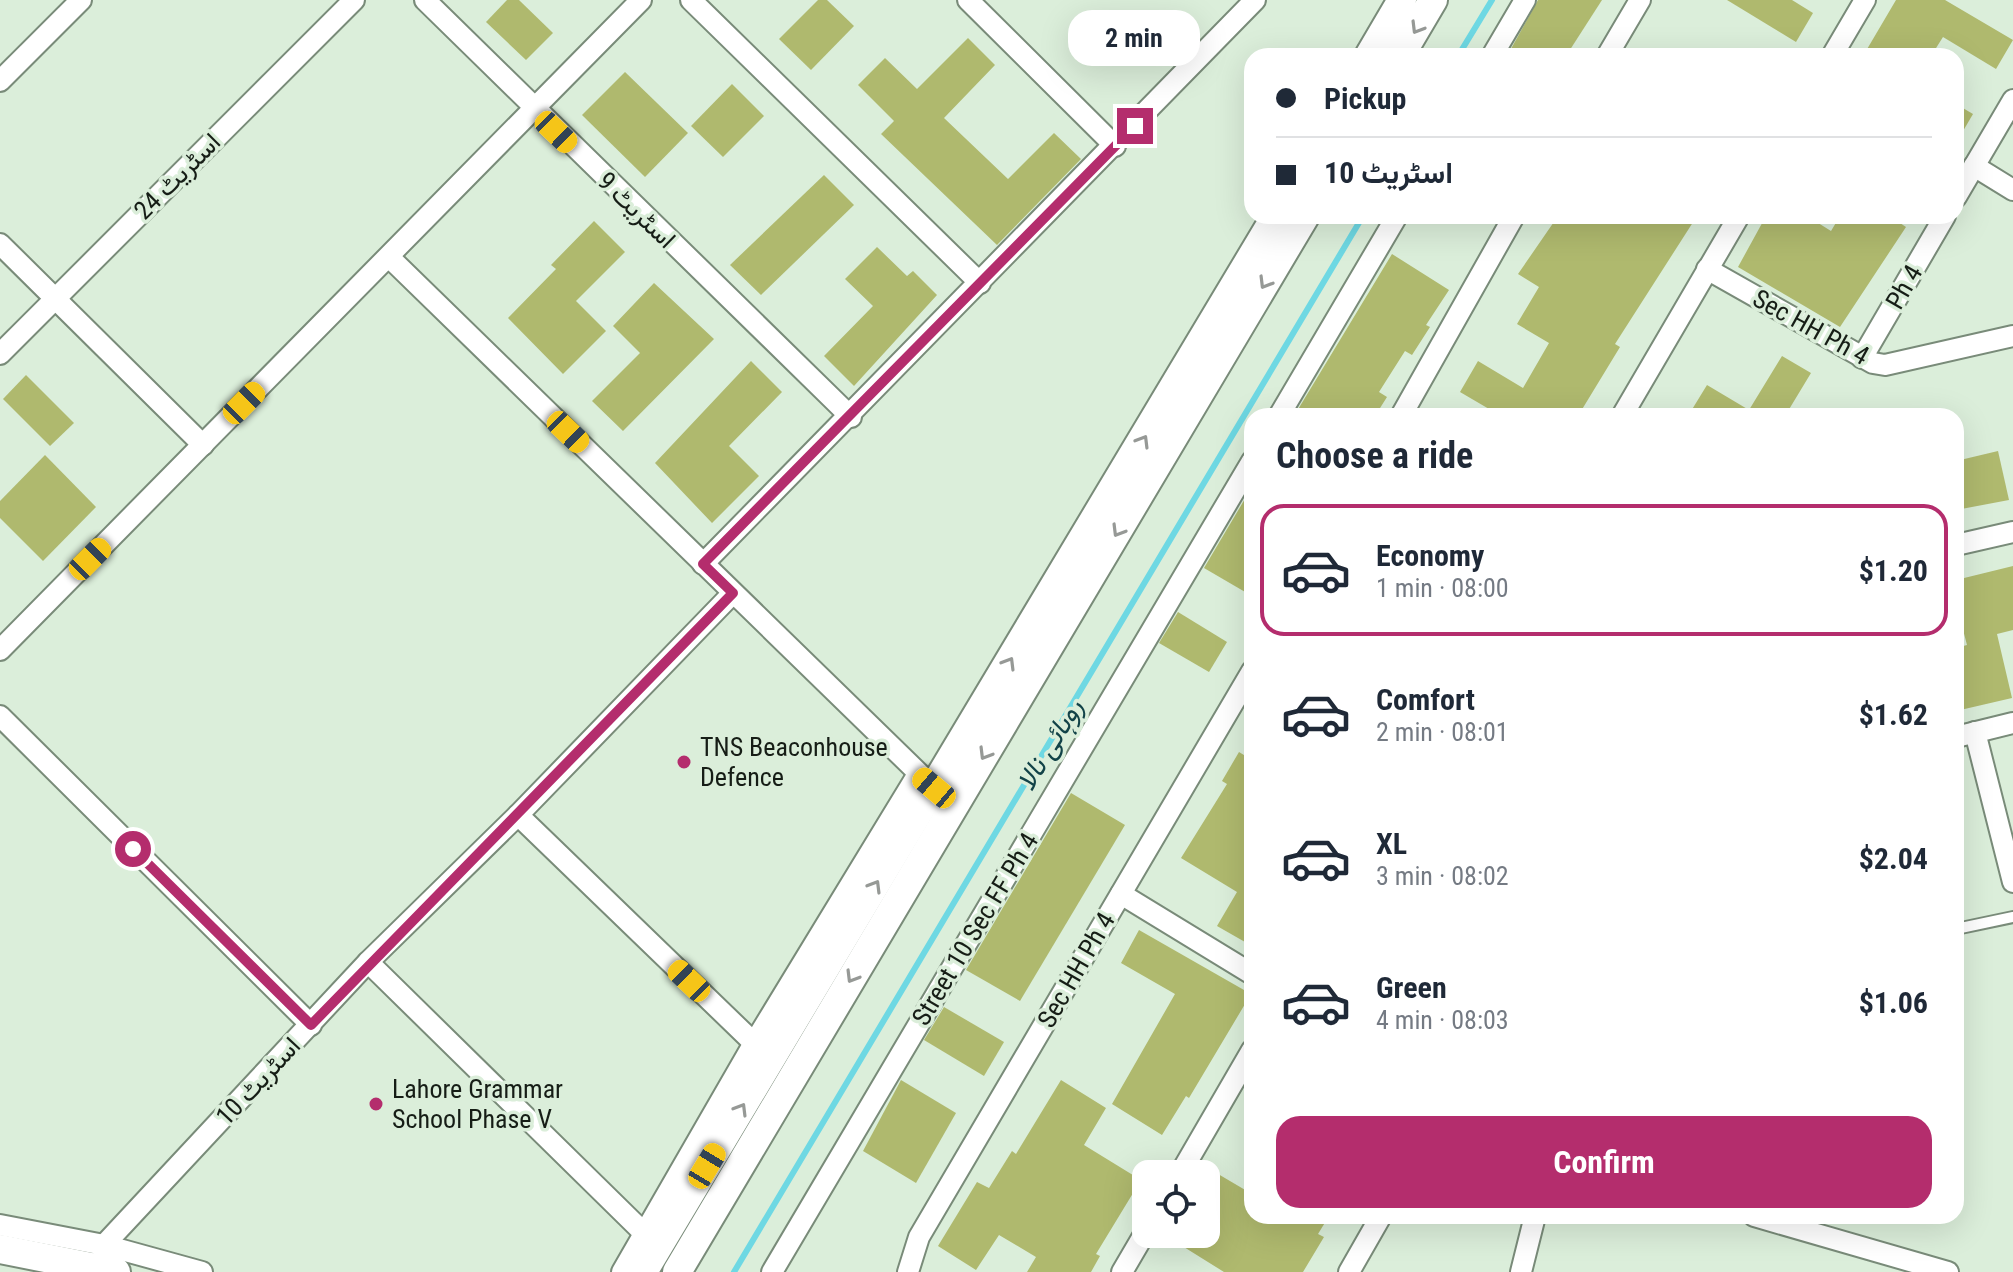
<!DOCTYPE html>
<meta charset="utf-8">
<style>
:root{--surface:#fff;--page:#f2f2f3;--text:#1f2937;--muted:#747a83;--line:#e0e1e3;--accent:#b42d6d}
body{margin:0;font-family:"Roboto Condensed",Vazirmatn,sans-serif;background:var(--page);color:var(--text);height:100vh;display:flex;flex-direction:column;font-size:30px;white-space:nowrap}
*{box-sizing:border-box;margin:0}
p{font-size:26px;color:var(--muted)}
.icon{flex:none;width:44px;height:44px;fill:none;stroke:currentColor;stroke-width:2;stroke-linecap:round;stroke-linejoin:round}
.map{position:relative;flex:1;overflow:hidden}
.drawer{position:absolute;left:1244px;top:408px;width:720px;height:816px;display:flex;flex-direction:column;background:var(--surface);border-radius:24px;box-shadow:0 8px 32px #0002}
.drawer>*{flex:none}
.banner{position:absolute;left:1244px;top:48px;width:720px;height:176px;border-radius:24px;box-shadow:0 8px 32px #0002;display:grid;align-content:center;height:176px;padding:0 32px;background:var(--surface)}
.fabs{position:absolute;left:1132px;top:1160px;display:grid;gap:16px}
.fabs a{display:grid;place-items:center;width:88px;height:88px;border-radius:16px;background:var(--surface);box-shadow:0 8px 32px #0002;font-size:40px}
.end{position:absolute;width:36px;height:36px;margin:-18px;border:10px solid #b42d6d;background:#fff;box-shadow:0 0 0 4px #fff}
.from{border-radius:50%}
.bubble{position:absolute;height:56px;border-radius:24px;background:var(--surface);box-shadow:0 8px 32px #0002;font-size:26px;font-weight:700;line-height:56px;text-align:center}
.car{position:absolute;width:24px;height:48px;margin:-24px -12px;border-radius:10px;box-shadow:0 0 6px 2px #0007;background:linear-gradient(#f5c518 24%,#345 0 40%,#f5c518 0 76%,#345 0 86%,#f5c518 0)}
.banner b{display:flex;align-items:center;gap:28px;height:76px;font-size:30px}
.banner b+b{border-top:2px solid var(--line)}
.banner i{width:20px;height:20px;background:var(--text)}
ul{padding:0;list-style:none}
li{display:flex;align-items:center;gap:24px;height:132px;margin:0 16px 12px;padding:0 16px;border:4px solid transparent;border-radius:24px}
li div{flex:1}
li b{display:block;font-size:30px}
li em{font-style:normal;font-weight:700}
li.active{border-color:var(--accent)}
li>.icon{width:72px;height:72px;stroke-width:1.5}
h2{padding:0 32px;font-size:36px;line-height:96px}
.button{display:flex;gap:16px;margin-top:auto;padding:16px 32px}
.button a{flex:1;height:92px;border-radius:24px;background:var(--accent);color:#fff;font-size:32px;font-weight:700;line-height:92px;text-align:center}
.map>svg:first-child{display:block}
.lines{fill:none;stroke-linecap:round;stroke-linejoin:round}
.stream{stroke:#6ed8e3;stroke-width:6}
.building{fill:#afb96e}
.service-casing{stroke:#798b79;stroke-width:14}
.minor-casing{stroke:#798b79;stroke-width:24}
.secondary-casing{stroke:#798b79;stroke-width:32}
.service{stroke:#fff;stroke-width:10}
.minor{stroke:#fff;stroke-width:20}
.secondary{stroke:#fff;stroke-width:28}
.oneway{stroke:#969996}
.route{stroke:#b42d6d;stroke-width:10}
.poi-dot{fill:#b42d6d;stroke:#dbeeda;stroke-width:3}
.labels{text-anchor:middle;stroke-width:7;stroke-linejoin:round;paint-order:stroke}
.street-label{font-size:26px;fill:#161d16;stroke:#dbeeda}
.poi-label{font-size:26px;fill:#161d16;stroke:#dbeeda;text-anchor:start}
.water-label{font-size:28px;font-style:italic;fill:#124348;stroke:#dbeeda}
</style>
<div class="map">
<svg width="2013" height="1272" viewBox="0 0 2013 1272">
<rect width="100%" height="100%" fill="#dbeeda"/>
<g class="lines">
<g class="stream">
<polyline points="1458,56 1492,0"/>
<polyline points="734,1272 1363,216"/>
</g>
</g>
<g class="building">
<polygon points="507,0 519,0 553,33 526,60 486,22"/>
<polygon points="818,0 827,0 854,26 811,70 779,39"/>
<polygon points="1538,0 1602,0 1566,56 1507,56"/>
<polygon points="1727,0 1792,0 1813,13 1796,42"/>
<polygon points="1896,0 1945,0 2013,40 1996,69 1943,37 1931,56 1863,56"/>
<polygon points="968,38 995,65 944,118 1008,179 1054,133 1081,159 997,245 881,134 894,121 858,85 885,58 917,89"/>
<polygon points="625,72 688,133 645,177 582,115"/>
<polygon points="732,84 764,116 723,157 691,126"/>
<polygon points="1956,104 1973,114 1956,143"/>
<polygon points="824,175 854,205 761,295 730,265"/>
<polygon points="1558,216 1697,216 1615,344 1620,347 1578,416 1501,416 1460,392 1478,361 1523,388 1549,343 1517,324 1539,287 1518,274"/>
<polygon points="1766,216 1807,216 1831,231 1840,216 1904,216 1900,223 1906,227 1840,327 1738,267"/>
<polygon points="594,221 625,252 576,301 606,331 563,374 508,318 556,269 551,265"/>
<polygon points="877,247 907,276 913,271 937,295 854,386 824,356 873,306 845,279"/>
<polygon points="1392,254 1449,290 1426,325 1430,327 1412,355 1405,351 1379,392 1387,397 1375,416 1294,416"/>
<polygon points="654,283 714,339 623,431 592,401 640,353 613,326"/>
<polygon points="1782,356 1811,373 1785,416 1688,416 1707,385 1749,410"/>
<polygon points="751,361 782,392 729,446 759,476 712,523 655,463"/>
<polygon points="26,375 74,423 50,446 3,399"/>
<polygon points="1998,451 2009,500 1956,510 1956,461"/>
<polygon points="45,455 96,507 43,561 0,518 0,501"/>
<polygon points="1252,487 1252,596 1204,568"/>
<polygon points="2013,566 2013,630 1997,634 2012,698 1956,711 1956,648 1967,645 1956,603 1956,580"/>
<polygon points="1178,612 1227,642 1209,672 1159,643"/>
<polygon points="1239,752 1252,760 1252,946 1217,926 1237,892 1181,858 1227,784 1222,781"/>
<polygon points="1071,793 1125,825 1020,1001 966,970"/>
<polygon points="1139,930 1251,994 1189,1098 1186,1096 1162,1135 1112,1104 1175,994 1121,963"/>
<polygon points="944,1007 1004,1042 984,1076 924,1040"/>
<polygon points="901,1080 956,1113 916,1183 863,1151"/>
<polygon points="1061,1080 1106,1108 1084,1145 1141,1180 1096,1254 1100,1256 1091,1272 1027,1272 1036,1257 999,1235 976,1270 938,1246 977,1182 989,1188 1012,1151 1016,1154"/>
<polygon points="1213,1171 1252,1194 1252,1216 1329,1216 1318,1234 1324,1237 1303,1272 1224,1272 1163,1234 1206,1234 1206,1182"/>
</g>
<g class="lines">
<defs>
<polyline id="service" points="1956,929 2013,917"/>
<g id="minor">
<polyline points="425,0 851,417"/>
<polyline points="691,0 980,283"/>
<polyline points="968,0 1115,146"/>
<polyline points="1492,56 1525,0"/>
<polyline points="1607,56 1640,0"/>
<polyline points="1832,56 1865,0"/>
<polyline points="0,81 81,0"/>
<polyline points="1974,166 2013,190"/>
<polyline points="1956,197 2013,100"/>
<polyline points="0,244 203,445"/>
<polyline points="389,257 934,788"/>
<polyline points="1707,269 1873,363 1885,365 2013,336"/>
<polyline points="0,354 354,0"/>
<polyline points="1862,358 1945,216"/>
<polyline points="1279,416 1397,216"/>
<polyline points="1401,416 1514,216"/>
<polyline points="1622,416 1739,216"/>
<polyline points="1956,545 2013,532"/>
<polyline points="703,564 1255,0"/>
<polyline points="0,650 641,0"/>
<polyline points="0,716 311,1025"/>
<polyline points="1975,732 2013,882"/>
<polyline points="1956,737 2013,723"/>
<polyline points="518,815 754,1043"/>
<polyline points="1121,894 1252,974"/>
<polyline points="368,962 645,1234"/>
<polyline points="1180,1174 1252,1050"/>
<polyline points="1754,1216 1948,1272"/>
<polyline points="0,1225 104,1245 202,1272"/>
<polyline points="102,1268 104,1245 368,962 518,815 733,593"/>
<polyline points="622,1272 754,1043 918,774"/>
<polyline points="772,1272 1252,461"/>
<polyline points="908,1272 919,1237 1252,671"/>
<polyline points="1122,1272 1146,1231"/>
<polyline points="1349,1272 1381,1216"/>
<polyline points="1521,1272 1535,1216"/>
</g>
<g id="secondary">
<polyline points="1369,56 1402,0"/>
<polyline points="1400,56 1433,0"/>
<polyline points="0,1249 116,1272"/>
<polyline points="643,1272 1276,216"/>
<polyline points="677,1272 1305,216"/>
</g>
</defs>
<use href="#service" class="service-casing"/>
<use href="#minor" class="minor-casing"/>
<use href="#secondary" class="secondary-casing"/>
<use href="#service" class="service"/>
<use href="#minor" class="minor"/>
<use href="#secondary" class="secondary"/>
</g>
<defs><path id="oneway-chevron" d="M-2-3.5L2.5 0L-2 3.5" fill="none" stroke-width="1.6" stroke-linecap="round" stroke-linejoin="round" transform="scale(2)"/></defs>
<g class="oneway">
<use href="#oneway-chevron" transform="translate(1417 28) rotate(121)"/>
<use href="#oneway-chevron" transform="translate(1265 283) rotate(121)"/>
<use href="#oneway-chevron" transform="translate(1143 441) rotate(-59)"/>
<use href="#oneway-chevron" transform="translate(1118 531) rotate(121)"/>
<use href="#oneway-chevron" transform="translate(1009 663) rotate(-59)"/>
<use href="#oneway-chevron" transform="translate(985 754) rotate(121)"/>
<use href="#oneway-chevron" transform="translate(875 886) rotate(-59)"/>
<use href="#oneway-chevron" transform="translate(852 977) rotate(121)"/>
<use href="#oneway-chevron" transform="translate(741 1109) rotate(-59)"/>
</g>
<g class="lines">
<polyline class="route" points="133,849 311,1025 733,593 703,564 1135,126"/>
</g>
<g class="poi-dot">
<circle cx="684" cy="762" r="8"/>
<circle cx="376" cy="1104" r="8"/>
</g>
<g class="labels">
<g class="street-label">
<text transform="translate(177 176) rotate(-45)" y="9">اسٹریٹ 24</text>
<text transform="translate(637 210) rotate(44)" y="9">اسٹریٹ 9</text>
<text transform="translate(1904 287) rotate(-60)" y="9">Ph 4</text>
<text transform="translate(1811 327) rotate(29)" y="9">Sec HH Ph 4</text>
<text transform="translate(975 929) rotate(-59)" y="9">Street 10 Sec FF Ph 4</text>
<text transform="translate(1076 970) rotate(-60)" y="9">Sec HH Ph 4</text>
<text transform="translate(258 1081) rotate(-47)" y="9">اسٹریٹ 10</text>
</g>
<g class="poi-label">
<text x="700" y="756">TNS Beaconhouse<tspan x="700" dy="30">Defence</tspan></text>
<text x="392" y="1098">Lahore Grammar<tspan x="392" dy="30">School Phase V</tspan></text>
</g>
<g class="water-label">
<text transform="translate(1049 744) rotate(-59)" y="10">روہائی نالا</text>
</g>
</g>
</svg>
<div class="fabs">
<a><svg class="icon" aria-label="locate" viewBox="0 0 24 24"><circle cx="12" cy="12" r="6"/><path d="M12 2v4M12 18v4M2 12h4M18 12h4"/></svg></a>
</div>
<i class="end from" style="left:133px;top:849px"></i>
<i class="end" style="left:1135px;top:126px"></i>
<div class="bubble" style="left:1068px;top:10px;width:132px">2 min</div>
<i class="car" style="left:556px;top:132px;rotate:134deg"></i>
<i class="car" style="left:244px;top:403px;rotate:45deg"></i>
<i class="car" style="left:568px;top:432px;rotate:134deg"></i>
<i class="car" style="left:90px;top:559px;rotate:45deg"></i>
<i class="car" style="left:934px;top:788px;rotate:310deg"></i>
<i class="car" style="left:689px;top:981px;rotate:314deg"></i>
<i class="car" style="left:707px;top:1166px;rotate:31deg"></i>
<div class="banner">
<b><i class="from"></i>Pickup</b>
<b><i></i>اسٹریٹ 10</b>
</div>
<section class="drawer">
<h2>Choose a ride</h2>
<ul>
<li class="active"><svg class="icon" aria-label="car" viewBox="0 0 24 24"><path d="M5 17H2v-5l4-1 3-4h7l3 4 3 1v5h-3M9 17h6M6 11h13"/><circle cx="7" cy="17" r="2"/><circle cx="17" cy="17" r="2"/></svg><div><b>Economy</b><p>1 min · 08:00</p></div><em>$1.20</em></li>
<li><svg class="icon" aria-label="car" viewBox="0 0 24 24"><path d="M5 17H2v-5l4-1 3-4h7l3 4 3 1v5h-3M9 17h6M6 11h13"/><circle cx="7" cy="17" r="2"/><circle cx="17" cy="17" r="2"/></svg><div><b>Comfort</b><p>2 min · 08:01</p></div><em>$1.62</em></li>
<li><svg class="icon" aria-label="car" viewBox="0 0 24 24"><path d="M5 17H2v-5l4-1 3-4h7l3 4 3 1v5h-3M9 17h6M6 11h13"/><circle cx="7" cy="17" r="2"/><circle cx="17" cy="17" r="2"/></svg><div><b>XL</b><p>3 min · 08:02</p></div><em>$2.04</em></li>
<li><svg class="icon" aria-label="car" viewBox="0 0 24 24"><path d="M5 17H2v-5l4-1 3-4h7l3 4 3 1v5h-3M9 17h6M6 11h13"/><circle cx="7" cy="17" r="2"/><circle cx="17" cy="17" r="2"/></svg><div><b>Green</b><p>4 min · 08:03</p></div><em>$1.06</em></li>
</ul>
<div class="button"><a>Confirm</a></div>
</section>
</div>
